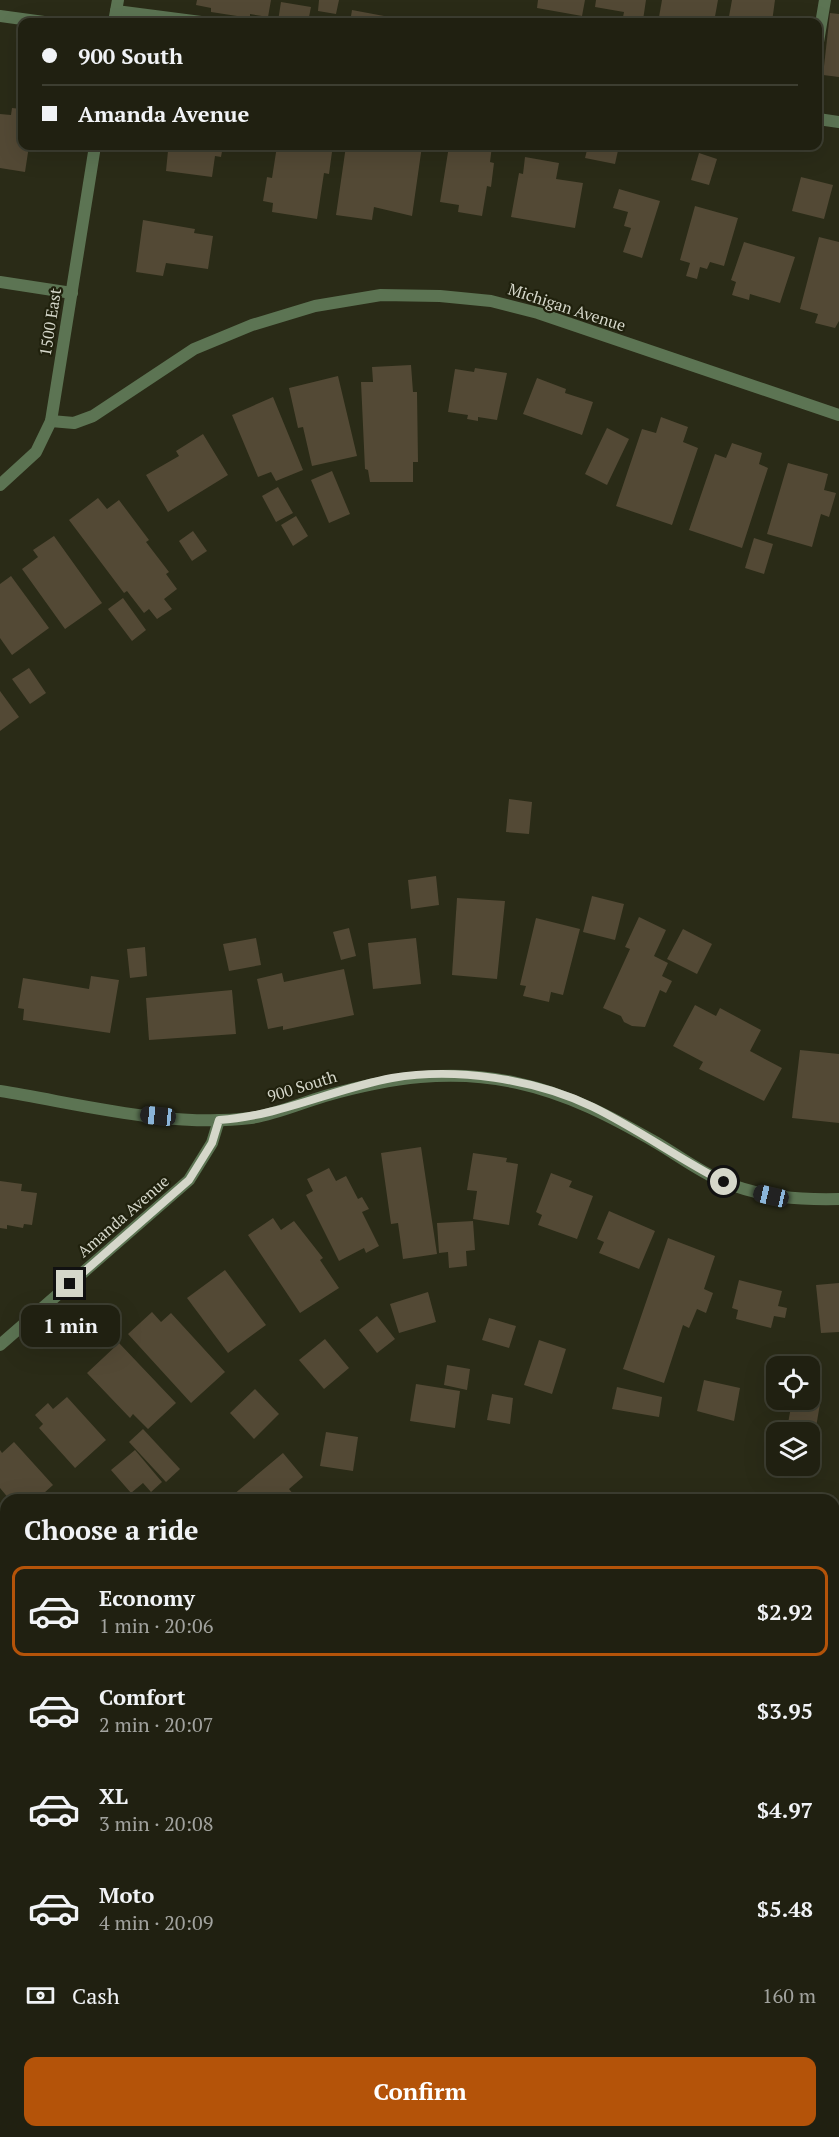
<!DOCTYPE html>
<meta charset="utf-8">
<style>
:root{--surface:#202011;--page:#2d2d1f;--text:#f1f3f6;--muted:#a2a39f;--line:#3d3e31;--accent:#b45309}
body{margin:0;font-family:"PT Serif",serif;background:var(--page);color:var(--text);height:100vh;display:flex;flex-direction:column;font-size:22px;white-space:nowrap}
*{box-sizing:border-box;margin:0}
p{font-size:20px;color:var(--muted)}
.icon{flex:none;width:33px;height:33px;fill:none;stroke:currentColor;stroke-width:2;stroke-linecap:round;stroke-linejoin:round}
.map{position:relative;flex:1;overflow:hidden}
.details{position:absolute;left:0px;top:1494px;width:840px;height:644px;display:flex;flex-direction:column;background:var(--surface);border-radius:18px 18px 0 0;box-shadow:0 6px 24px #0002,0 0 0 2px var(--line)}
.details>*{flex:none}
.hud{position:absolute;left:18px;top:18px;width:804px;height:132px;border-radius:12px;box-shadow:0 6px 24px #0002,0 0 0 2px var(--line);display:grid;align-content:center;height:132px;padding:0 24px;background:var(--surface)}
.buttons{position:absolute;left:766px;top:1356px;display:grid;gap:12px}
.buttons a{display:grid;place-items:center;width:54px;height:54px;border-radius:12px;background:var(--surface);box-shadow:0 6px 24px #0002,0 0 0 2px var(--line);font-size:30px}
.end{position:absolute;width:27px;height:27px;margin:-14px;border:8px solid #d5d7ca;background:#111;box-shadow:0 0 0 3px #111}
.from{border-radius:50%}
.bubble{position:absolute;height:42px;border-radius:12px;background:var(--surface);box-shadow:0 6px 24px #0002,0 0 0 2px var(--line);font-size:20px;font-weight:700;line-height:42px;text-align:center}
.car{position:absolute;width:18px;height:36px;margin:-18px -9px;border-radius:8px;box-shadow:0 0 4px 2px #0007;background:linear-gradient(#222 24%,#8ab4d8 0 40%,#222 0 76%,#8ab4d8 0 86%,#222 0)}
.hud b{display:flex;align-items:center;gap:21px;height:57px;font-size:22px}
.hud b+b{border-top:2px solid var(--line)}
.hud i{width:15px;height:15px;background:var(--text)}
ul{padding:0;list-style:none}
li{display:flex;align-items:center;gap:18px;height:90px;margin:0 12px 9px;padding:0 12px;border:3px solid transparent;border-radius:12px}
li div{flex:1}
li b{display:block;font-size:22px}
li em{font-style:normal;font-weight:700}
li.active{border-color:var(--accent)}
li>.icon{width:54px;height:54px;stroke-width:1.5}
h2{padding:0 24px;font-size:27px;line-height:72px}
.pay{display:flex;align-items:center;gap:15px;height:66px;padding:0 24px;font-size:22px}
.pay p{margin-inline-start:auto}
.action{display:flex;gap:12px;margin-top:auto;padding:12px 24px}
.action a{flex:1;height:69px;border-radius:12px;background:var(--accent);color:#fff;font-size:24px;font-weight:700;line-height:69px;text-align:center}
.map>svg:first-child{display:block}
.green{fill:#61452e}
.building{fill:#534935}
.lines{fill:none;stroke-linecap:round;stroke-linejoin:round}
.path{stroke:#6b6d5b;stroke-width:4;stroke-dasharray:4.5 4.5;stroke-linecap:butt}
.service{stroke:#5c7453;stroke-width:12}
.minor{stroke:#5c7453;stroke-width:12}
.tertiary{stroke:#5c7453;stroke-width:12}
.secondary{stroke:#789f6a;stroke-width:12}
.route{stroke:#d5d7ca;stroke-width:8}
.labels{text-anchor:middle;stroke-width:4.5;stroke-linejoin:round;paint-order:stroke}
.street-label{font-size:16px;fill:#d5d7ca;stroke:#20210d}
</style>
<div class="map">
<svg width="839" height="2137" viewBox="0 0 839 2137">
<rect width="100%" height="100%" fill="#2a2b17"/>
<polygon class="green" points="0,1674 6,1675 6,2132 428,2132 427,2137 0,2137"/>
<g class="building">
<polygon points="197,0 271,0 268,17 250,14 250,18 211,12 211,8 196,5"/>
<polygon points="319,0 339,0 336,14 318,11"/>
<polygon points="538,0 585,0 582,16 537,8"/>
<polygon points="596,0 646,0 643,20 623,17 624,12 595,7"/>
<polygon points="662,0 718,0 714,22 659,17"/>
<polygon points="732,0 775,0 772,22 728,22"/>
<polygon points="281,2 311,7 308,22 278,21"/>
<polygon points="352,10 384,16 383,22 350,22"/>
<polygon points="830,13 839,14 839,77 823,75"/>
<polygon points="12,108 22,109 22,146 29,146 25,172 0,168 0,114 11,115"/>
<polygon points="164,146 223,146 221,157 215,156 212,177 166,171 168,151 164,150"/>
<polygon points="277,146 328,146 327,151 332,152 329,174 324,173 317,219 272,212 273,203 263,201 267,177 272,178"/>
<polygon points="346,146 422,146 412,216 374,207 372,220 336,215"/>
<polygon points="449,146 492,146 490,162 494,163 491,187 487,186 482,216 458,212 459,205 440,202"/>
<polygon points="588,146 619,146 615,164 585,158"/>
<polygon points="699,153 717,159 709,185 691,180"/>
<polygon points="525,157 559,163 556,179 583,183 575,228 511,217 519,173 523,174"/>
<polygon points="801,177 833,185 824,219 792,211"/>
<polygon points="619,189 660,201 642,258 623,252 631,228 624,226 628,212 613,208"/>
<polygon points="695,206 738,218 724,266 710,262 707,269 700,267 697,279 686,276 690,263 680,260"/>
<polygon points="143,220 195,229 194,233 213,236 208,269 166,263 163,276 136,272"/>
<polygon points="819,237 839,242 839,321 835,328 815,323 818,314 800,309"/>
<polygon points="744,242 795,257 780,303 750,294 749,300 732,295 736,282 731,280"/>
<polygon points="411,365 413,392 417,392 418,462 413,462 413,482 370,482 368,470 365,469 361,382 373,382 372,367"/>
<polygon points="475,368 507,373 497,420 478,417 478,421 467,419 468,415 448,412 455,369 474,372"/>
<polygon points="338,376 357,456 312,466 303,427 298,428 289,388"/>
<polygon points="537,378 566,389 565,393 593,402 582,435 523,414"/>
<polygon points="273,397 303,470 276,481 271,472 258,477 232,415"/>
<polygon points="661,417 688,427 683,442 698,448 672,525 616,506 642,429 656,433"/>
<polygon points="607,428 629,439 607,485 585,474"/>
<polygon points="203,434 228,475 168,512 146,475 179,456 176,451"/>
<polygon points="732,443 762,453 759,464 768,468 742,548 689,530 715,454 726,458"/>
<polygon points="788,463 828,474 824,490 836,493 829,517 821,514 812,547 767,534"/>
<polygon points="332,471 350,514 329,523 311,480"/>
<polygon points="278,487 293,513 276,522 262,496"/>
<polygon points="98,498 107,509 119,500 149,540 146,542 169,572 166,574 177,589 164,599 172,609 157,619 149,609 144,613 127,591 124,593 69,520"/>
<polygon points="296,516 308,536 293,546 281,525"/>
<polygon points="193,531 207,551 192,561 179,541"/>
<polygon points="54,536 102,603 65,629 22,569 38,557 33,550"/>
<polygon points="754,538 773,544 764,574 745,568"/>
<polygon points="11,576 49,628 12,655 0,638 0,584"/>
<polygon points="123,598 146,630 132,641 108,609"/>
<polygon points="29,668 46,693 30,704 12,679"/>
<polygon points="0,691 19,717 0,731"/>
<polygon points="509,799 532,802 529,834 506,832"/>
<polygon points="436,876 439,905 411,909 408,880"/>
<polygon points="592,896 624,904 615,940 583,932"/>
<polygon points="457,898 505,901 497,979 452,975"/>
<polygon points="639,917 666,930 654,956 668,963 662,976 672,981 666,993 660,990 645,1027 632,1026 624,1022 621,1016 603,1008 630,949 625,947"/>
<polygon points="536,918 580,929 563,995 551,992 549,1002 523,996 526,986 520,985"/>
<polygon points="349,928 356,956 341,960 333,932"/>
<polygon points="683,929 712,944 697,974 667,959"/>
<polygon points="256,938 261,965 229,971 223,944"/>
<polygon points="416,938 421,984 373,989 368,943"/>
<polygon points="145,947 147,976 130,978 127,949"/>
<polygon points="344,969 354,1015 283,1030 283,1026 268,1029 257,979 282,973 284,982"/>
<polygon points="91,976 119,980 110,1033 23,1020 24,1009 18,1008 23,978 89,989"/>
<polygon points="232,990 236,1034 149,1040 146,998"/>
<polygon points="695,1005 716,1016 720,1008 761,1030 750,1051 782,1068 764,1101 699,1069 703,1062 673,1046"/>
<polygon points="800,1050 839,1054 839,1123 792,1118"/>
<polygon points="421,1147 437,1254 403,1259 398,1223 391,1224 381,1153"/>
<polygon points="473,1153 507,1158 506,1162 518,1164 509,1225 473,1219 477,1191 467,1190"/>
<polygon points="329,1168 336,1181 346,1176 358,1199 362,1197 369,1209 362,1212 379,1246 366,1253 364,1248 339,1261 306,1195 313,1191 307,1179"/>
<polygon points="551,1173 572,1181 569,1187 593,1196 577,1239 538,1225 542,1215 536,1212"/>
<polygon points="0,1181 22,1184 21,1191 37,1193 32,1225 24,1224 23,1228 7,1225 7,1229 0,1228"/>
<polygon points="609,1211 655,1231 639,1269 599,1253 604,1242 597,1239"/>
<polygon points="273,1218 281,1230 294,1221 323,1258 320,1260 339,1288 300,1313 248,1235"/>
<polygon points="473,1221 475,1250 466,1251 467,1266 449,1268 448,1252 439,1253 437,1223"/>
<polygon points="668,1238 715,1256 704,1289 713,1293 706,1313 697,1309 689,1328 683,1325 664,1383 623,1369"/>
<polygon points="225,1270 266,1325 228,1353 187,1298"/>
<polygon points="739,1280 782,1291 778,1306 787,1308 785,1318 774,1316 771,1328 736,1319 738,1310 732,1308"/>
<polygon points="839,1283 839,1332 821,1333 816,1285"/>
<polygon points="428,1292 436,1322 399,1333 390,1304"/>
<polygon points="152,1312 161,1322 171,1313 225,1372 191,1403 128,1334"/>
<polygon points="377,1316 395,1339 377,1353 359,1330"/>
<polygon points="489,1318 516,1326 509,1348 482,1340"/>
<polygon points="325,1339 349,1368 324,1389 299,1360"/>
<polygon points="539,1340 566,1349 552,1394 524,1385"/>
<polygon points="119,1343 176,1403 148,1429 133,1414 130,1418 87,1373"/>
<polygon points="447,1365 470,1369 467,1390 444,1385"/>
<polygon points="704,1380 740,1388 734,1421 697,1411"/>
<polygon points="416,1384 460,1391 455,1428 410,1421"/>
<polygon points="617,1387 662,1397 659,1417 612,1409"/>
<polygon points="255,1389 279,1414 254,1439 230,1413"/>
<polygon points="492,1394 513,1398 510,1424 487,1420"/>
<polygon points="67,1397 106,1440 75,1468 39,1428 43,1424 35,1415 48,1403 53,1409"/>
<polygon points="792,1401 820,1404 815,1433 787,1429"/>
<polygon points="143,1429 180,1469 166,1482 129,1442"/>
<polygon points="326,1432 358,1437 353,1471 320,1466"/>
<polygon points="14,1442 53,1485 36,1500 10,1500 0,1488 0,1450 2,1453"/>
<polygon points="135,1450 162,1482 151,1492 143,1483 131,1493 111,1470"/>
<polygon points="283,1453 303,1477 289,1489 298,1500 227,1500"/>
<polygon points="596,1492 635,1498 635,1500 595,1500"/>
<polygon points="834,1937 839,1938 839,1984 834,1983"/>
</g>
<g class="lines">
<g class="path">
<polyline points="0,1682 6,1683"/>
<polyline points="446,2137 447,2132"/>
</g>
<g class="service">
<polyline points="116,11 201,22"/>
<polyline points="818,42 825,0"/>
<polyline points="818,119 839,122"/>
<polyline points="0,282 72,293"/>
<polyline points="834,1862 839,1861"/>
</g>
<g class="minor">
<polyline points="0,16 44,22"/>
<polyline points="51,421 74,423 93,416 194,349 252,325 315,306 381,295 440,296 491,301 538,313 839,415"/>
<polyline points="0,1345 189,1180 212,1143 219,1120"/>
</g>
<g class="tertiary">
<polyline points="114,22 118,0"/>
<polyline points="0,485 36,452 51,421 95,146"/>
<path d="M0,1091C81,1104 169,1128 251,1118C277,1114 301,1103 325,1096C389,1078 451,1068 517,1083C568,1094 612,1117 657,1143C679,1156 700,1172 724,1182C761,1197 799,1200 839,1199"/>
</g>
<g class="secondary">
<polyline points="0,1614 6,1615"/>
<polyline points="834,1746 839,1747"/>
</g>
</g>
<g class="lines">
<path class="route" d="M70,1284L189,1180L212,1143L219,1120C280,1116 333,1089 392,1078C456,1067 535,1079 593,1107C638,1129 679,1159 724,1182"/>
</g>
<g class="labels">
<g class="street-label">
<text transform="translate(567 307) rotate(18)" y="6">Michigan Avenue</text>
<text transform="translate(50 322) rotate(-81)" y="6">1500 East</text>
<text transform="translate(302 1086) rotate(-17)" y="6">900 South</text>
<text transform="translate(123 1216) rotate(-41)" y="6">Amanda Avenue</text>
</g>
</g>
</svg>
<div class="buttons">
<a><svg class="icon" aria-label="locate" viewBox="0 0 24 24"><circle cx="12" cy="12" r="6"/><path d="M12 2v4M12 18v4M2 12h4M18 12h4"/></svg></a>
<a><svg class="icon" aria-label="layers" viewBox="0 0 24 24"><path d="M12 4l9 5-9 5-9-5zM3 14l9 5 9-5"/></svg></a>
</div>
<i class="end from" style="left:724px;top:1182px"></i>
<i class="end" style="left:70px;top:1284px"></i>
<div class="bubble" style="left:21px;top:1305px;width:99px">1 min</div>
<i class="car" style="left:158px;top:1116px;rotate:276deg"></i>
<i class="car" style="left:771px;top:1196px;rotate:283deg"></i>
<div class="hud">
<b><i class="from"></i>900 South</b>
<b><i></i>Amanda Avenue</b>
</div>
<section class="details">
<h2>Choose a ride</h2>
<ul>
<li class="active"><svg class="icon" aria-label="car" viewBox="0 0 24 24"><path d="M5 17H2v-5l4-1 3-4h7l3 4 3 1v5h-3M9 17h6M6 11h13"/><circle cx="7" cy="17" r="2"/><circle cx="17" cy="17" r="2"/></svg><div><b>Economy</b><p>1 min · 20:06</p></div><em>$2.92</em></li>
<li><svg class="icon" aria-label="car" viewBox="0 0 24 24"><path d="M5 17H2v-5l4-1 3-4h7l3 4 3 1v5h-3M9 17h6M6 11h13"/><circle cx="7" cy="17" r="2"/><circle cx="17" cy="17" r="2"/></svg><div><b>Comfort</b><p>2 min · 20:07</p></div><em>$3.95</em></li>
<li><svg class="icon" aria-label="car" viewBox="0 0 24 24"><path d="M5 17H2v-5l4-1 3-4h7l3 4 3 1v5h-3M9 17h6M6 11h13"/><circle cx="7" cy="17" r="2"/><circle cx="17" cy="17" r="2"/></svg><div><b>XL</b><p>3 min · 20:08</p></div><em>$4.97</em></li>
<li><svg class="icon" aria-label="car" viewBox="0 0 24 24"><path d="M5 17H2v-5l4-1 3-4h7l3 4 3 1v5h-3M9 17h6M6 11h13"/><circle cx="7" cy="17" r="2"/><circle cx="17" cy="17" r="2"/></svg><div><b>Moto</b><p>4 min · 20:09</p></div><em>$5.48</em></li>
</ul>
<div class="pay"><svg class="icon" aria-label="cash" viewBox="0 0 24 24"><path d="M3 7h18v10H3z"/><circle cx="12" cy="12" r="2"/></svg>Cash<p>160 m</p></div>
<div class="action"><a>Confirm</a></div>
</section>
</div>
